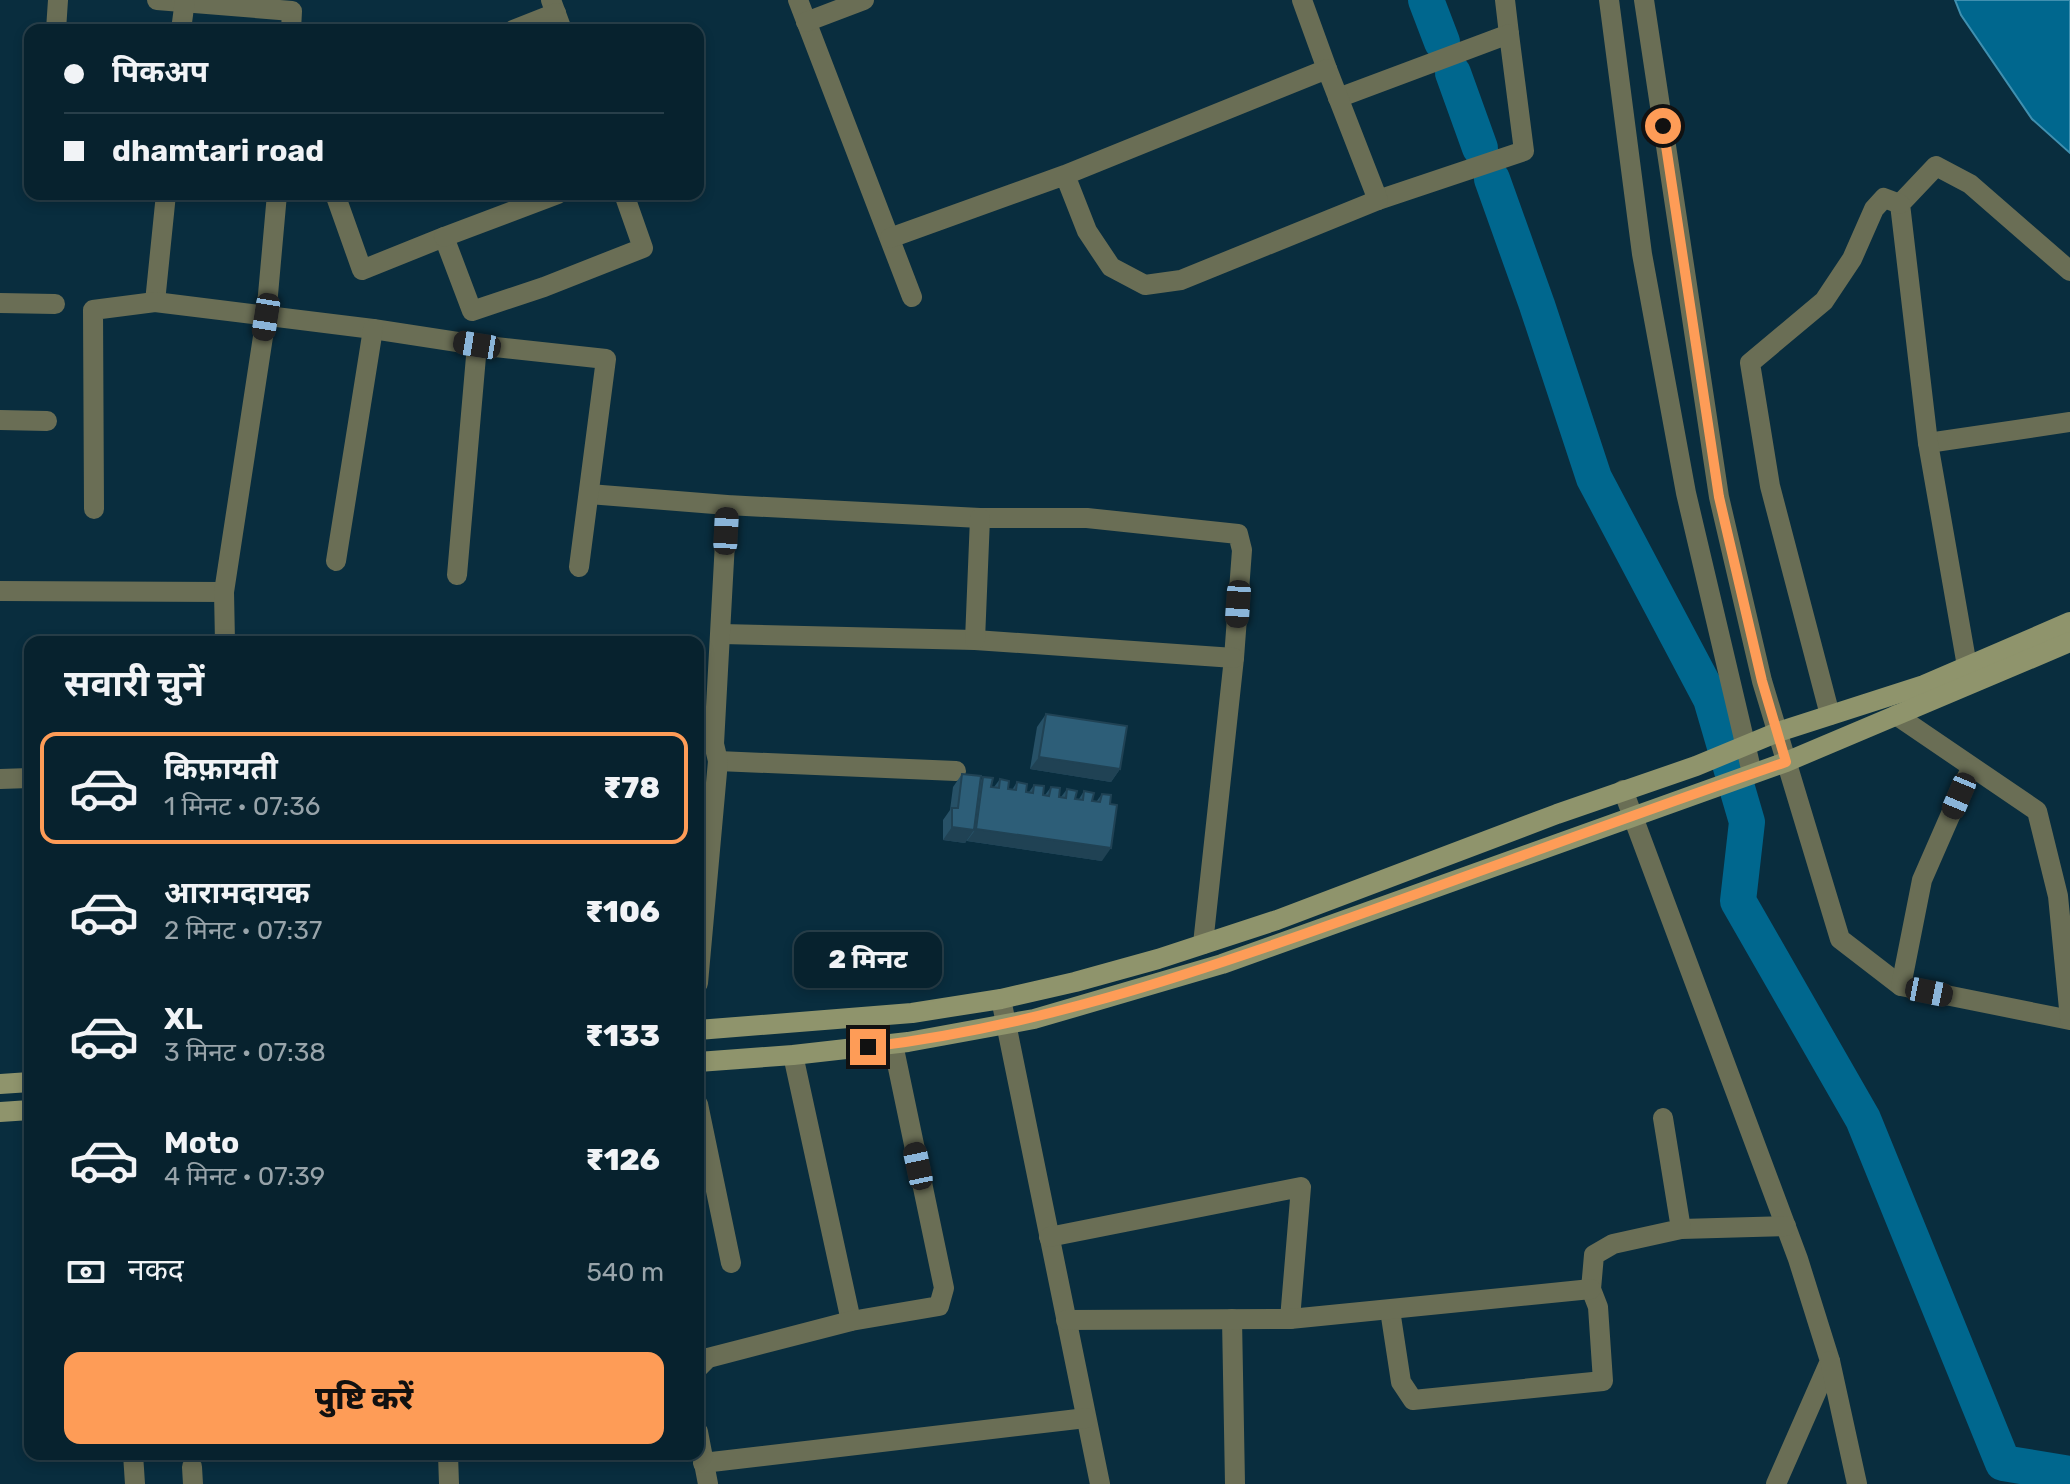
<!DOCTYPE html>
<html lang="hi">
<meta charset="utf-8">
<style>
:root{--surface:#07222e;--page:#152f3a;--text:#f1f3f6;--muted:#98a4aa;--line:#283f4a;--accent:#fe9c57}
body{margin:0;font-family:Rubik,"Noto Sans Devanagari",sans-serif;background:var(--page);color:var(--text);height:100vh;display:flex;flex-direction:column;font-size:30px;white-space:nowrap}
*{box-sizing:border-box;margin:0}
p{font-size:26px;color:var(--muted)}
.icon{flex:none;width:44px;height:44px;fill:none;stroke:currentColor;stroke-width:2;stroke-linecap:round;stroke-linejoin:round}
.map{position:relative;flex:1;overflow:hidden}
.side{position:absolute;left:24px;top:636px;width:680px;height:824px;display:flex;flex-direction:column;background:var(--surface);border-radius:16px;box-shadow:0 4px 12px #0003,0 0 0 2px var(--line)}
.side>*{flex:none}
.banner{position:absolute;left:24px;top:24px;width:680px;height:176px;border-radius:16px;box-shadow:0 4px 12px #0003,0 0 0 2px var(--line);display:grid;align-content:center;height:176px;padding:0 40px;background:var(--surface)}
.end{position:absolute;width:36px;height:36px;margin:-18px;border:10px solid #fe9c57;background:#111;box-shadow:0 0 0 4px #111}
.from{border-radius:50%}
.bubble{position:absolute;height:56px;border-radius:16px;background:var(--surface);box-shadow:0 4px 12px #0003,0 0 0 2px var(--line);font-size:26px;font-weight:800;line-height:56px;text-align:center}
.car{position:absolute;width:24px;height:48px;margin:-24px -12px;border-radius:10px;box-shadow:0 0 6px 2px #0007;background:linear-gradient(#222 24%,#8ab4d8 0 40%,#222 0 76%,#8ab4d8 0 86%,#222 0)}
.banner b{display:flex;align-items:center;gap:28px;height:76px;font-size:30px}
.banner b+b{border-top:2px solid var(--line)}
.banner i{width:20px;height:20px;background:var(--text)}
ul{padding:0;list-style:none}
li{display:flex;align-items:center;gap:24px;height:112px;margin:0 16px 12px;padding:0 24px;border:4px solid transparent;border-radius:16px}
li div{flex:1}
li b{display:block;font-size:30px}
li em{font-style:normal;font-weight:800}
li.active{border-color:var(--accent)}
li>.icon{width:72px;height:72px;stroke-width:1.5}
h2{padding:0 40px;font-size:36px;line-height:96px}
.pay{display:flex;align-items:center;gap:20px;height:88px;padding:0 40px;font-size:30px}
.pay p{margin-inline-start:auto}
.action{display:flex;gap:16px;margin-top:auto;padding:16px 40px}
.action a{flex:1;height:92px;border-radius:16px;background:var(--accent);color:#111;font-size:32px;font-weight:800;line-height:92px;text-align:center}
.map>svg:first-child{display:block}
.water{fill:#00678e;stroke:#4090b0;stroke-width:2}
.lines{fill:none;stroke-linecap:round;stroke-linejoin:round}
.river{stroke:#00678e;stroke-width:36}
.street{stroke:#6a6e55;stroke-width:20}
.secondary{stroke:#8f946c;stroke-width:20}
.wall{fill:#275167}
.shaded-wall{fill:#204254}
.building{fill:#2d5e78;stroke:#204254;stroke-width:2}
.route{stroke:#fe9c57;stroke-width:10}
</style>
<div class="map">
<svg width="2070" height="1484" viewBox="0 0 2070 1484">
<rect width="100%" height="100%" fill="#092d3e"/>
<polygon class="water" points="1955,0 2070,0 2070,153 2032,119 1961,15"/>
<g class="lines">
<g class="river">
<polyline points="1426,0 1442,42"/>
<polyline points="1453,73 1480,148"/>
<polyline points="1492,179 1537,305 1594,478 1711,699 1747,822 1738,901 1863,1119 2003,1463 2070,1474"/>
</g>
<g class="street">
<polyline points="157,0 292,11 291,30"/>
<polyline points="551,0 562,30"/>
<polyline points="798,0 912,297"/>
<polyline points="1302,0 1327,69"/>
<polyline points="1505,0 1509,34"/>
<polyline points="1609,0 1642,254 1686,493 1752,773"/>
<polyline points="1644,0 1719,497 1762,681 1840,939 1901,986 2070,1020"/>
<polyline points="806,22 864,0"/>
<polyline points="56,30 58,0"/>
<polyline points="181,30 185,0"/>
<polyline points="513,30 556,13"/>
<polyline points="1338,98 1509,34 1524,151 1378,200"/>
<polyline points="335,194 362,270 444,237 472,311 544,287 643,248 624,194"/>
<polyline points="444,237 558,194"/>
<polyline points="890,238 1065,175 1327,69 1378,200 1181,280 1145,285 1111,267 1087,231 1065,175"/>
<polyline points="155,302 166,194"/>
<polyline points="0,303 55,304"/>
<polyline points="0,420 47,421"/>
<polyline points="1928,443 2070,422"/>
<polyline points="589,494 727,505 980,518 1087,518 1238,534 1242,550 1234,658 1203,944"/>
<polyline points="94,509 93,310 155,302 373,329 477,345 606,359 579,567"/>
<polyline points="336,561 373,329"/>
<polyline points="457,575 477,345"/>
<polyline points="0,591 224,592"/>
<polyline points="722,634 975,640 1234,658"/>
<polyline points="975,640 980,518"/>
<polyline points="225,642 224,592 266,317 277,194"/>
<polyline points="1973,682 1967,666 1928,443 1900,204 1936,166 1970,184 2070,271"/>
<polyline points="1830,715 1770,486 1750,363 1824,301 1852,259 1874,209 1884,198 1900,204"/>
<polyline points="1896,715 2037,811 2058,896 2070,1019"/>
<polyline points="718,761 956,771"/>
<polyline points="0,779 30,778"/>
<polyline points="1623,790 1798,1259 1830,1361 1776,1484"/>
<polyline points="698,983 718,761 714,744 727,505"/>
<polyline points="1901,986 1922,880 1971,768"/>
<polyline points="1001,999 1100,1484"/>
<polyline points="793,1055 851,1321"/>
<polyline points="698,1104 731,1263"/>
<polyline points="1681,1229 1786,1226"/>
<polyline points="1049,1237 1301,1187 1290,1319"/>
<polyline points="1390,1310 1401,1382 1413,1400 1603,1381 1598,1307 1591,1289 1594,1255 1613,1244 1681,1229 1663,1118"/>
<polyline points="1232,1319 1235,1484"/>
<polyline points="1066,1320 1290,1319 1591,1289"/>
<polyline points="1830,1361 1857,1484"/>
<polyline points="698,1368 708,1358 851,1321 939,1306 944,1288 893,1044"/>
<polyline points="698,1432 708,1484"/>
<polyline points="133,1454 135,1484"/>
<polyline points="448,1454 449,1484"/>
<polyline points="703,1463 1086,1418"/>
<polyline points="192,1467 193,1484"/>
</g>
<g class="secondary">
<polyline points="698,1030 912,1013 1001,999 1075,982 1158,959 1277,920 1557,814 1696,766 1778,732 1924,685 2070,622"/>
<polyline points="698,1062 793,1055 908,1042 1034,1019 1222,964 1786,762 2070,642"/>
<polyline points="0,1084 30,1082"/>
<polyline points="0,1112 30,1110"/>
</g>
</g>
<g class="wall">
<polygon points="1046,714 1120,769 1111,782 1030,769 1037,727"/>
<polygon points="962,774 981,780 983,777 991,787 994,787 1000,779 1008,789 1012,790 1017,782 1026,792 1029,792 1034,785 1043,795 1045,795 1051,787 1059,797 1061,797 1067,789 1075,799 1079,799 1084,791 1092,801 1096,802 1102,794 1102,861 967,841 967,840 965,843 943,840 943,820 950,810 953,787"/>
</g>
<g class="shaded-wall">
<polygon points="1039,757 1120,769 1111,782 1030,769"/>
<polygon points="952,827 974,830 965,843 943,840"/>
<polygon points="976,829 1111,848 1102,861 967,841"/>
</g>
<g class="building">
<polygon points="1046,714 1127,726 1120,769 1039,757"/>
<polygon points="962,774 981,776 974,830 952,827 952,808 958,808"/>
<polygon points="983,777 993,778 991,787 999,788 1000,779 1009,781 1008,789 1016,790 1017,782 1027,784 1026,792 1033,793 1034,785 1044,786 1043,795 1049,796 1051,787 1060,788 1059,797 1066,798 1067,789 1077,791 1075,799 1083,800 1084,791 1094,793 1092,801 1100,802 1102,794 1111,795 1110,804 1117,805 1111,848 976,829"/>
</g>
<g class="lines">
<path class="route" d="M868,1047C1031,1028 1187,976 1341,921C1490,868 1637,813 1786,762L1762,681L1719,497L1663,126"/>
</g>
</svg>
<i class="end from" style="left:1663px;top:126px"></i>
<i class="end" style="left:868px;top:1047px"></i>
<div class="bubble" style="left:794px;top:932px;width:148px">2 मिनट</div>
<i class="car" style="left:266px;top:317px;rotate:189deg"></i>
<i class="car" style="left:477px;top:345px;rotate:279deg"></i>
<i class="car" style="left:726px;top:531px;rotate:3deg"></i>
<i class="car" style="left:1238px;top:604px;rotate:184deg"></i>
<i class="car" style="left:1959px;top:796px;rotate:203deg"></i>
<i class="car" style="left:1929px;top:992px;rotate:101deg"></i>
<i class="car" style="left:918px;top:1166px;rotate:348deg"></i>
<div class="banner">
<b><i class="from"></i>पिकअप</b>
<b><i></i>dhamtari road</b>
</div>
<section class="side">
<h2>सवारी चुनें</h2>
<ul>
<li class="active"><svg class="icon" aria-label="car" viewBox="0 0 24 24"><path d="M5 17H2v-5l4-1 3-4h7l3 4 3 1v5h-3M9 17h6M6 11h13"/><circle cx="7" cy="17" r="2"/><circle cx="17" cy="17" r="2"/></svg><div><b>किफ़ायती</b><p>1 मिनट · 07:36</p></div><em>₹78</em></li>
<li><svg class="icon" aria-label="car" viewBox="0 0 24 24"><path d="M5 17H2v-5l4-1 3-4h7l3 4 3 1v5h-3M9 17h6M6 11h13"/><circle cx="7" cy="17" r="2"/><circle cx="17" cy="17" r="2"/></svg><div><b>आरामदायक</b><p>2 मिनट · 07:37</p></div><em>₹106</em></li>
<li><svg class="icon" aria-label="car" viewBox="0 0 24 24"><path d="M5 17H2v-5l4-1 3-4h7l3 4 3 1v5h-3M9 17h6M6 11h13"/><circle cx="7" cy="17" r="2"/><circle cx="17" cy="17" r="2"/></svg><div><b>XL</b><p>3 मिनट · 07:38</p></div><em>₹133</em></li>
<li><svg class="icon" aria-label="car" viewBox="0 0 24 24"><path d="M5 17H2v-5l4-1 3-4h7l3 4 3 1v5h-3M9 17h6M6 11h13"/><circle cx="7" cy="17" r="2"/><circle cx="17" cy="17" r="2"/></svg><div><b>Moto</b><p>4 मिनट · 07:39</p></div><em>₹126</em></li>
</ul>
<div class="pay"><svg class="icon" aria-label="cash" viewBox="0 0 24 24"><path d="M3 7h18v10H3z"/><circle cx="12" cy="12" r="2"/></svg>नकद<p>540 m</p></div>
<div class="action"><a>पुष्टि करें</a></div>
</section>
</div>
